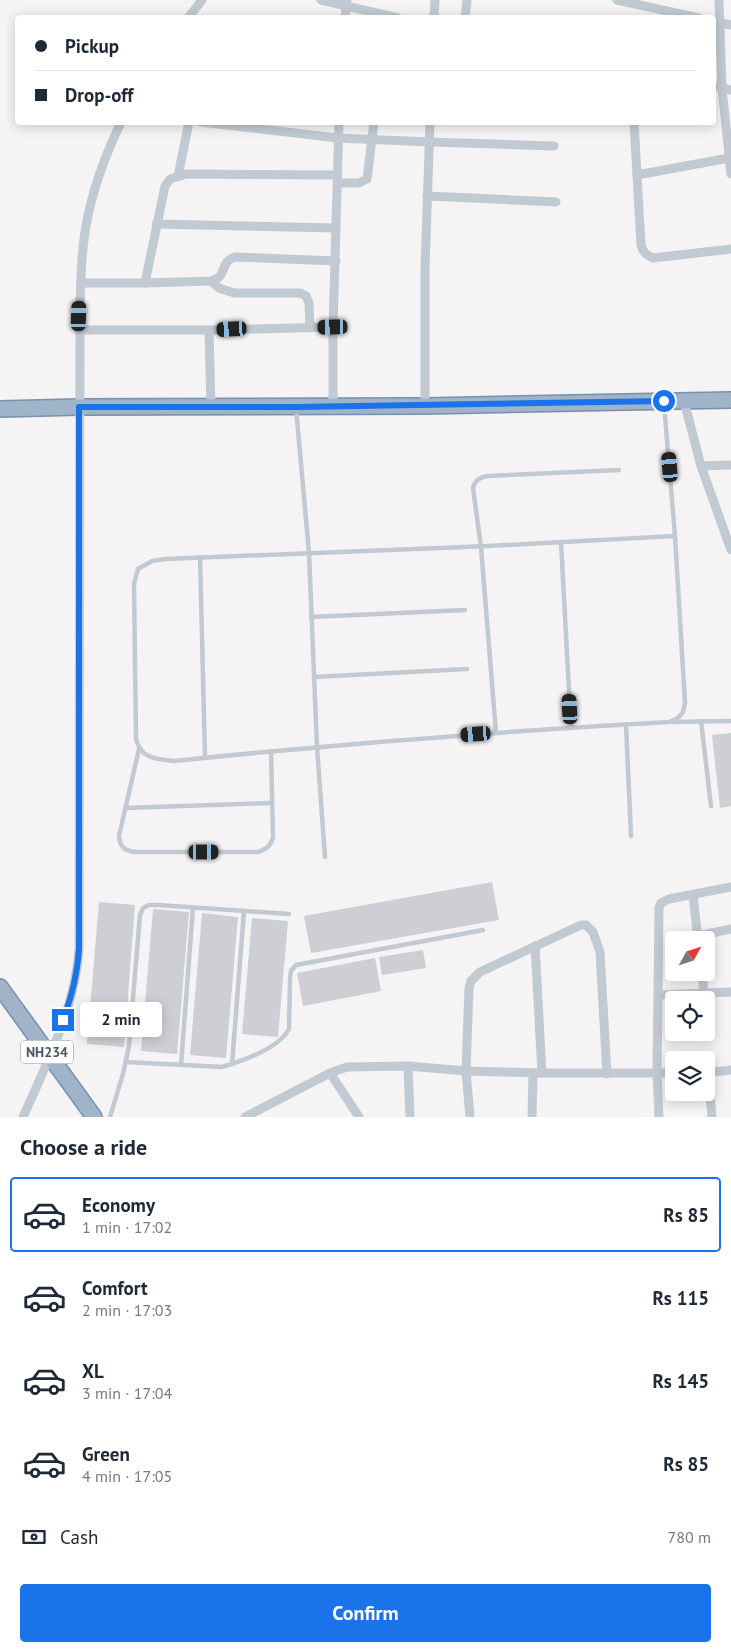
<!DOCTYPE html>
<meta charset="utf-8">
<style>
:root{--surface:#fff;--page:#f2f2f3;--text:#1f2937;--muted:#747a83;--line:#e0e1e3;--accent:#1a73e8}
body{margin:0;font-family:"PT Sans",sans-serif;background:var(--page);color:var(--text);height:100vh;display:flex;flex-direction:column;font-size:19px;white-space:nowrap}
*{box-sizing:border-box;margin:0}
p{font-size:16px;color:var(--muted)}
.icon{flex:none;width:28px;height:28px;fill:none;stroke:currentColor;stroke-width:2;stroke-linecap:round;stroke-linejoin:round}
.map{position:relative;height:1117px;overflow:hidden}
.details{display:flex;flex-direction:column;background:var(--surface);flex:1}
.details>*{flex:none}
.guide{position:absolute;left:15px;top:15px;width:701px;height:110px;border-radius:5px;box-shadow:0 2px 12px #0003;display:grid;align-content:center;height:110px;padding:0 20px;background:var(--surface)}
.needle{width:32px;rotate:50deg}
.controls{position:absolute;left:665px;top:931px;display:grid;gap:10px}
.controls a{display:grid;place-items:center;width:50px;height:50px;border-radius:5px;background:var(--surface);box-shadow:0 2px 12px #0003;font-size:25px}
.end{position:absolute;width:22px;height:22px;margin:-11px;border:6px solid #1a73e8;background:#fff;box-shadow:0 0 0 2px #fff}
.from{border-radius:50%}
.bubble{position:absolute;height:35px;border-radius:5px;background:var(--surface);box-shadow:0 2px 12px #0003;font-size:16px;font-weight:800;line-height:35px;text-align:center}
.car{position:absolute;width:15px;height:30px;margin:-15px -8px;border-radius:6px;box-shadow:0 0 4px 1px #0007;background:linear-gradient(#222 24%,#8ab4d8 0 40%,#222 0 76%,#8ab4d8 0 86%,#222 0)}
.guide b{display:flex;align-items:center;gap:18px;height:48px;font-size:19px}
.guide b+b{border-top:1px solid var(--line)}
.guide i{width:12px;height:12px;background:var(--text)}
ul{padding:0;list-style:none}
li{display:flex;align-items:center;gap:15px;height:75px;margin:0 10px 8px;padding:0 10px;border:2px solid transparent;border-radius:5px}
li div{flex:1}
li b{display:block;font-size:19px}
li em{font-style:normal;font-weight:800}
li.on{border-color:var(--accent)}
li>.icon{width:45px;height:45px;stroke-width:1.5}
h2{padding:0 20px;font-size:22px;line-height:60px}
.pay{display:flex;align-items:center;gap:12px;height:55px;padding:0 20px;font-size:19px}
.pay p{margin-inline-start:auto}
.cta{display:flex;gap:10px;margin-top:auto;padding:10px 20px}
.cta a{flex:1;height:58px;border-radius:5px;background:var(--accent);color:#fff;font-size:20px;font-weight:800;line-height:58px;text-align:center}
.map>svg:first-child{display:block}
.building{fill:#cdcfd5}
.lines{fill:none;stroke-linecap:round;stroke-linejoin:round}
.trunk-casing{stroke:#7690ad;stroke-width:18}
.service{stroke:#c1cad2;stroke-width:4.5}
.minor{stroke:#c1cad2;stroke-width:9}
.trunk{stroke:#9fb4c9;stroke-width:15}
.route{stroke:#1a73e8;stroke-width:6}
.labels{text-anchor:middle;stroke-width:4;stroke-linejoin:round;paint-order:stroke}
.shield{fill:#fff;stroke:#808990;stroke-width:1}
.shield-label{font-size:14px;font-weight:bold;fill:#4a5661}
</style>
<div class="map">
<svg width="731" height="1117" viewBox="0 0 731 1117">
<rect width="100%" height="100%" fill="#f5f3f3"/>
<g class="building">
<polygon points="731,733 731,806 720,808 712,735"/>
<polygon points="492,882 499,920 311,953 304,916"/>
<polygon points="99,902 135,905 124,1047 87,1044"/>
<polygon points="153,909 189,912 177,1054 141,1051"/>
<polygon points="202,913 238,917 226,1058 190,1055"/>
<polygon points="252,918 288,921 278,1037 242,1034"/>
<polygon points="423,950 426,968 382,975 379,957"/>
<polygon points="375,958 381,991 303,1006 297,973"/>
</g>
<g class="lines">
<defs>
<g id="trunk">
<polyline points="0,409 79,407 425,406 731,400"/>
<polyline points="0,987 94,1117"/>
</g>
</defs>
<use href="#trunk" class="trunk-casing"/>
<g class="service">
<path d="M664,404L675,536L685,703L683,712L678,718L669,722C504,731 339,744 174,761C156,759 141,759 136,739L134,584L138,569L152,561L166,559L488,546L675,536"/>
<polyline points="296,408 309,553 317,747 325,857"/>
<polyline points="561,542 571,728"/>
<polyline points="200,557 205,757"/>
<polyline points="311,617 465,610"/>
<polyline points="314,677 467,669"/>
<polyline points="701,721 711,806"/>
<polyline points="673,722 731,721"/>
<polyline points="626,724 631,836"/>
<path d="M496,733L481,547L473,488C475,480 479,478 487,476L619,470"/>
<path d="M139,749L119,836C120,846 123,850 134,852H258C266,849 270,847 273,838L271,751"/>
<polyline points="125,808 272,803"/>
<path d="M126,1062L222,1067C242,1061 279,1048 289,1029L290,979L291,971L296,965L483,930"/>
<polyline points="232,1064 244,911"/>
<polyline points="181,1065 193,908"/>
<polyline points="110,1117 123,1074 129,1046 140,915 143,908 149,905 158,905 289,914"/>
</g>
<g class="minor">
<polyline points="321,0 398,18"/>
<polyline points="617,0 699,18"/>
<polyline points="719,0 722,88 731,174"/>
<polyline points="188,18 202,0"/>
<polyline points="345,18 347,0"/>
<polyline points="434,18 435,0"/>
<polyline points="465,18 467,0"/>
<polyline points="714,21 731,25"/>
<polyline points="714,86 731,90"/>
<polyline points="200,122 338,138 429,142 554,146"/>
<path d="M634,122L641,245C643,252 646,255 653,258L731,249"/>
<polyline points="637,175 729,158"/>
<polyline points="178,176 189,122"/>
<polyline points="338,183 359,183 367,179 374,122"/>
<polyline points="427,196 556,202"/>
<polyline points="156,224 336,228"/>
<polyline points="211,281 219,288 234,293 300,293 306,296 309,303 310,328"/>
<path d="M81,283H145L211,281C228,277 219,262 235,257L336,261"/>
<polyline points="145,283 165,186 170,179 187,174 338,175"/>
<polyline points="79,330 215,330 333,327"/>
<polyline points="209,330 211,407"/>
<polyline points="684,401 701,466 731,550"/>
<polyline points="425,406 425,268 430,122"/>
<polyline points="333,407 333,327 339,122"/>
<polyline points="701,466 731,465"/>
<polyline points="693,895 698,940"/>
<polyline points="698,936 731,929"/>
<polyline points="535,946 542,1073"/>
<polyline points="702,972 704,994"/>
<polyline points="658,995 731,992"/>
<polyline points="408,1066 410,1117"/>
<polyline points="330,1073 359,1117"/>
<polyline points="706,1073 731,1070"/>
<polyline points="708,1073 712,1117"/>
<path d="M23,1117C47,1063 75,1008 79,949L80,301C81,284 81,265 83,248C87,204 102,162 121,122"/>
<polyline points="245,1117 330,1073 347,1067 408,1066 466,1071 542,1073 674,1073"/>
<polyline points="470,1117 466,1071 469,988 471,981 480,972 581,925 586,925 593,932 600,952 607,1074"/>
<polyline points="532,1117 533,1073"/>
<polyline points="659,1117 657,1074 659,908 661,903 669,899 731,887"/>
</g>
<use href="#trunk" class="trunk"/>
</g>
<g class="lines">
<path class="route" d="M63,1020C72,995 77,976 79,949V407H296L664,401"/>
</g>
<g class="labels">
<rect class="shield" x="21" y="1040.5" width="52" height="23" rx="4"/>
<g class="shield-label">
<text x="47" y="1057">NH234</text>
</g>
</g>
</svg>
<div class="controls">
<a><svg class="needle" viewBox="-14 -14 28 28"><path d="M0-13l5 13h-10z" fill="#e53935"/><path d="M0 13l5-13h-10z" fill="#747a83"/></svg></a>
<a><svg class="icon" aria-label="locate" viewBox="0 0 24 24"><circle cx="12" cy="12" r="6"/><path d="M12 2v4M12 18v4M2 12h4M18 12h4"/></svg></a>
<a><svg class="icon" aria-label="layers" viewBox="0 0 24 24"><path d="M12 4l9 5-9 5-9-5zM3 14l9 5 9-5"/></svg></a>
</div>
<i class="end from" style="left:664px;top:401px"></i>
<i class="end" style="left:63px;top:1020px"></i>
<div class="bubble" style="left:80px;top:1002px;width:82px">2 min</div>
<i class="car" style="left:79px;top:316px;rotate:2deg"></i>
<i class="car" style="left:333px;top:327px;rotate:269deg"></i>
<i class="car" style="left:232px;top:329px;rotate:267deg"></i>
<i class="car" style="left:670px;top:467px;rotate:355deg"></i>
<i class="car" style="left:570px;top:709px;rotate:357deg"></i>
<i class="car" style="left:476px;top:734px;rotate:266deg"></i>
<i class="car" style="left:204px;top:852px;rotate:90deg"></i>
<div class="guide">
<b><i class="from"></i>Pickup</b>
<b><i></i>Drop-off</b>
</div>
</div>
<section class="details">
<h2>Choose a ride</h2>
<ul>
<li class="on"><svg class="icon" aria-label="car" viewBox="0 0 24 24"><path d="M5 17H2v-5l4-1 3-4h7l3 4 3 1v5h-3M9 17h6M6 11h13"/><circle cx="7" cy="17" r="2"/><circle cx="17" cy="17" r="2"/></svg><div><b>Economy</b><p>1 min · 17:02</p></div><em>Rs 85</em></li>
<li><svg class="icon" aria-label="car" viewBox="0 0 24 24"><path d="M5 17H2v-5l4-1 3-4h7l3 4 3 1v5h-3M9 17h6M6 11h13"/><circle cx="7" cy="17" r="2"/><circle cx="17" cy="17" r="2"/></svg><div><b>Comfort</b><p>2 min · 17:03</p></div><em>Rs 115</em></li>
<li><svg class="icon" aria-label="car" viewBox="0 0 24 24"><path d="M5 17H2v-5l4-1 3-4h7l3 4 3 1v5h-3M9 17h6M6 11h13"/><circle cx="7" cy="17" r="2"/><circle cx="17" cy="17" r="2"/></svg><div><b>XL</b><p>3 min · 17:04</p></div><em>Rs 145</em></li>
<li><svg class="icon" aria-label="car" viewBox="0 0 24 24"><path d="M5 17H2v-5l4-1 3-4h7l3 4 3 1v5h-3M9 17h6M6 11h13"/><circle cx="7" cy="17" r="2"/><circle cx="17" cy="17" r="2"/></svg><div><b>Green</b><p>4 min · 17:05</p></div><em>Rs 85</em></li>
</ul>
<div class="pay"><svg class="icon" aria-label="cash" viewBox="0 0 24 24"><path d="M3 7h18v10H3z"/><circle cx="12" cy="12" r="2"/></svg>Cash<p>780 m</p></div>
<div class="cta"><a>Confirm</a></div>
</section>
